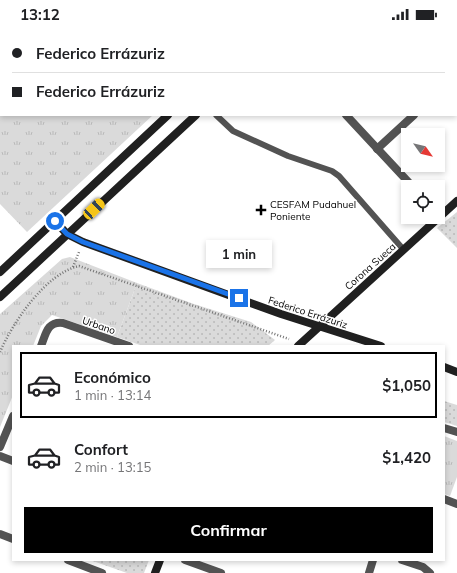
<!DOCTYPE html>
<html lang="es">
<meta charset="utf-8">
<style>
:root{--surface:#fff;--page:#f2f2f2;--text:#202124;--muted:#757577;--line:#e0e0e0;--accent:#000}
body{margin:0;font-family:Mulish,sans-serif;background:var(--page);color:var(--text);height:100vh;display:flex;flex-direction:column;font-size:15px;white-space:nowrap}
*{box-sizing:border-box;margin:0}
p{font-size:13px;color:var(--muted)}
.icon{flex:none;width:22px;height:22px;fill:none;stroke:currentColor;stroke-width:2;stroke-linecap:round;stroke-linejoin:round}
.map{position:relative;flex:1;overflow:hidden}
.sheet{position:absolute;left:12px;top:317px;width:433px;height:216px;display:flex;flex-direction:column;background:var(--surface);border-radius:0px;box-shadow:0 2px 6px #0003}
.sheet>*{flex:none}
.banner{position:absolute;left:0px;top:0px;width:457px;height:88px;box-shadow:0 2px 6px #0003;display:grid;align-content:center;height:88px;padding:0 12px;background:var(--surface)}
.needle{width:26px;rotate:124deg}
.buttons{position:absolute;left:401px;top:100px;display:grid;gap:8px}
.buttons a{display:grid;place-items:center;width:44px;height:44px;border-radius:0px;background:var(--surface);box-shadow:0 2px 6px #0003;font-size:20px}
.end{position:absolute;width:18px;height:18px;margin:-9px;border:5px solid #1a73e8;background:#fff;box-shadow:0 0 0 2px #fff}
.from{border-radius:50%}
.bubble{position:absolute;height:28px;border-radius:0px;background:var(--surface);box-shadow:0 2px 6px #0003;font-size:13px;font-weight:700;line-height:28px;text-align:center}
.car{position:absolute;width:12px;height:24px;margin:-12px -6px;border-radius:5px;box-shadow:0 0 3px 1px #0007;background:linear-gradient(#f5c518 24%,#345 0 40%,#f5c518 0 76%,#345 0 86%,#f5c518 0)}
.banner b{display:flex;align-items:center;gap:14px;height:38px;font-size:15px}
.banner b+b{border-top:1px solid var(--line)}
.banner i{width:10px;height:10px;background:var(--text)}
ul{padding:7px 0 0;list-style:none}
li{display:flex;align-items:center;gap:12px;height:66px;margin:0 8px 6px;padding:0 4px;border:2px solid transparent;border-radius:0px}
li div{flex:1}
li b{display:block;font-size:15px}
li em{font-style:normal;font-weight:700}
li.current{border-color:var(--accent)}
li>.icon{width:36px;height:36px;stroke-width:1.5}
.action{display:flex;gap:8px;margin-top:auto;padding:8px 12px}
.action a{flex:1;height:46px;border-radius:0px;background:var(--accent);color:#fff;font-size:16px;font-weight:700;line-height:46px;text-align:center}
.status{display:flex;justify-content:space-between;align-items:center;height:28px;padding:0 20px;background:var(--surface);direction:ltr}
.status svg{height:11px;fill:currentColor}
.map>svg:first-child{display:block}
.grass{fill:url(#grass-dots)}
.park{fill:url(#park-tufts)}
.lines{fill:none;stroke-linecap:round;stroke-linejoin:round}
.path{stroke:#757575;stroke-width:2.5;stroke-dasharray:1 2;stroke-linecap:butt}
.lane{stroke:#535353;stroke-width:6}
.street{stroke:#535353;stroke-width:8}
.secondary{stroke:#202020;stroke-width:8}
.route{stroke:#1a73e8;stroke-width:5}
.poi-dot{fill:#000;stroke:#fff;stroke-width:1.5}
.labels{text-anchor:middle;stroke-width:3;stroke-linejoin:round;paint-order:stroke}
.poi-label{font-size:10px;fill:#000;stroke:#fff;text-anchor:start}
.street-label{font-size:10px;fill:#000;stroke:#fff}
</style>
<div class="status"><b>13:12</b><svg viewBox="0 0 49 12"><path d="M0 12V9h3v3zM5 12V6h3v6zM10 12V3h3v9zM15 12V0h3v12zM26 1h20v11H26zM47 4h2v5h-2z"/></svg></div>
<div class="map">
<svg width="457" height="545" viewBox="0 0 457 545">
<defs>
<pattern id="grass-dots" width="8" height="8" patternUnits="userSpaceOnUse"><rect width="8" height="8" fill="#dadada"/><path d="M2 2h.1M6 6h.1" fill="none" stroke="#b9b9b9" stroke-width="1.8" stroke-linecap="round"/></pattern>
<pattern id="park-tufts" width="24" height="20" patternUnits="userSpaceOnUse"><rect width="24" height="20" fill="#dadada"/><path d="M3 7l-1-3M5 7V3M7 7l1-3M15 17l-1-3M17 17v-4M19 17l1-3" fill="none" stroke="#b9b9b9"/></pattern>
</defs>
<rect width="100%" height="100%" fill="#fff"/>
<g class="grass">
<polygon points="457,184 457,220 437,200"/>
<polygon points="137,255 194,276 251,294 275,312 268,318 143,318 117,309"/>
<polygon points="444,373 457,377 457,398 444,394"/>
<polygon points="90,532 149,532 144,545 127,545"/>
</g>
<g class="park">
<polygon points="31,0 212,0 211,1 30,1"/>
<polygon points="1,28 1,87 153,87 27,204 0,176 0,29"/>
<polygon points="70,229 137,255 117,309 52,287 41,298 33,318 13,318 13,367 0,399 0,286 62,231"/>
<polygon points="444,408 457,413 457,449 450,468 444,466"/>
</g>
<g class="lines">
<g class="path">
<polyline points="338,1 339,0"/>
<polyline points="73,239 79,224"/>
<path d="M0,324C13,294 46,245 79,238L289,311"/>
</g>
<polyline class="lane" points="216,87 233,103 288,128 332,143 339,148 403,221"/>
<g class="street">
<polyline points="374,1 375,0"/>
<polyline points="456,49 457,48"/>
<polyline points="346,87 413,159"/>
<polyline points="377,121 414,87"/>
<path d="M41,318C46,306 47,293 63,295L129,318"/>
<polyline points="444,400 457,404"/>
<polyline points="0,419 13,388"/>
<polyline points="0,428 13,433"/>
<polyline points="444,471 457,476"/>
<polyline points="0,506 13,511"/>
<polyline points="68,532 102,545"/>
<polyline points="185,532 221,545"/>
<polyline points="402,532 423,539 430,545"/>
<polyline points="369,545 373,532"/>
</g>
<g class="secondary">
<polyline points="260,1 262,0"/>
<polyline points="287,1 288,0"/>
<polyline points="55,193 67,206 83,214 281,286 381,318"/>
<polyline points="0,244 168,87"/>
<polyline points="0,269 196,87"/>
<polyline points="298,318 457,173"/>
<polyline points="444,339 457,344"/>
<polyline points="155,545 160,532"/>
</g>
</g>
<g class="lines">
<polyline class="route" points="55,193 67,206 83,214 239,270"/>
</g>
<path class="poi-dot" d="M259 176h4v4h4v4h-4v4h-4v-4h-4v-4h4z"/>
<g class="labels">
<g class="poi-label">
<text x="270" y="180">CESFAM Pudahuel<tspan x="270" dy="12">Poniente</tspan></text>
</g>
<g class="street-label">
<text transform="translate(370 238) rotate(-42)" y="4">Corona Sueca</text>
<text transform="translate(308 284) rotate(18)" y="4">Federico Errázuriz</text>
<text transform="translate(99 297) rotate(19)" y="4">Urbano</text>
</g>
</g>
</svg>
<div class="buttons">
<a><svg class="needle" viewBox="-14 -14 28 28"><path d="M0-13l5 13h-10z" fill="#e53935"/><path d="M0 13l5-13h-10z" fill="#757577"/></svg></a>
<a><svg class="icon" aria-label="locate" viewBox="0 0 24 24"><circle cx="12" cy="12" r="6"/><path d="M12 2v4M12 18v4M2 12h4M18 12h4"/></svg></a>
</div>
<i class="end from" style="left:55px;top:193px"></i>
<i class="end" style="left:239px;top:270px"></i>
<div class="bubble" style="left:206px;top:212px;width:66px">1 min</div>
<i class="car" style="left:94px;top:181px;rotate:47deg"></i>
<div class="banner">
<b><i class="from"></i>Federico Errázuriz</b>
<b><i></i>Federico Errázuriz</b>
</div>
<section class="sheet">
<ul>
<li class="current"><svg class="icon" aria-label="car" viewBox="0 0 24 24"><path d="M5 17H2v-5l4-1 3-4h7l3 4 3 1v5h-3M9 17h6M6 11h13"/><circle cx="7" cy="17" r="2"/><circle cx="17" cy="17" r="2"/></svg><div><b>Económico</b><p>1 min · 13:14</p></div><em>$1,050</em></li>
<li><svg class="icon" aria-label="car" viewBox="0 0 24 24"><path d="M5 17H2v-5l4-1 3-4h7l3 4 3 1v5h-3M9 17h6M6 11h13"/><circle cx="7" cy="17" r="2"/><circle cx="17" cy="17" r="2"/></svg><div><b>Confort</b><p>2 min · 13:15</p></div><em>$1,420</em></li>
</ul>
<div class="action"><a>Confirmar</a></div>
</section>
</div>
